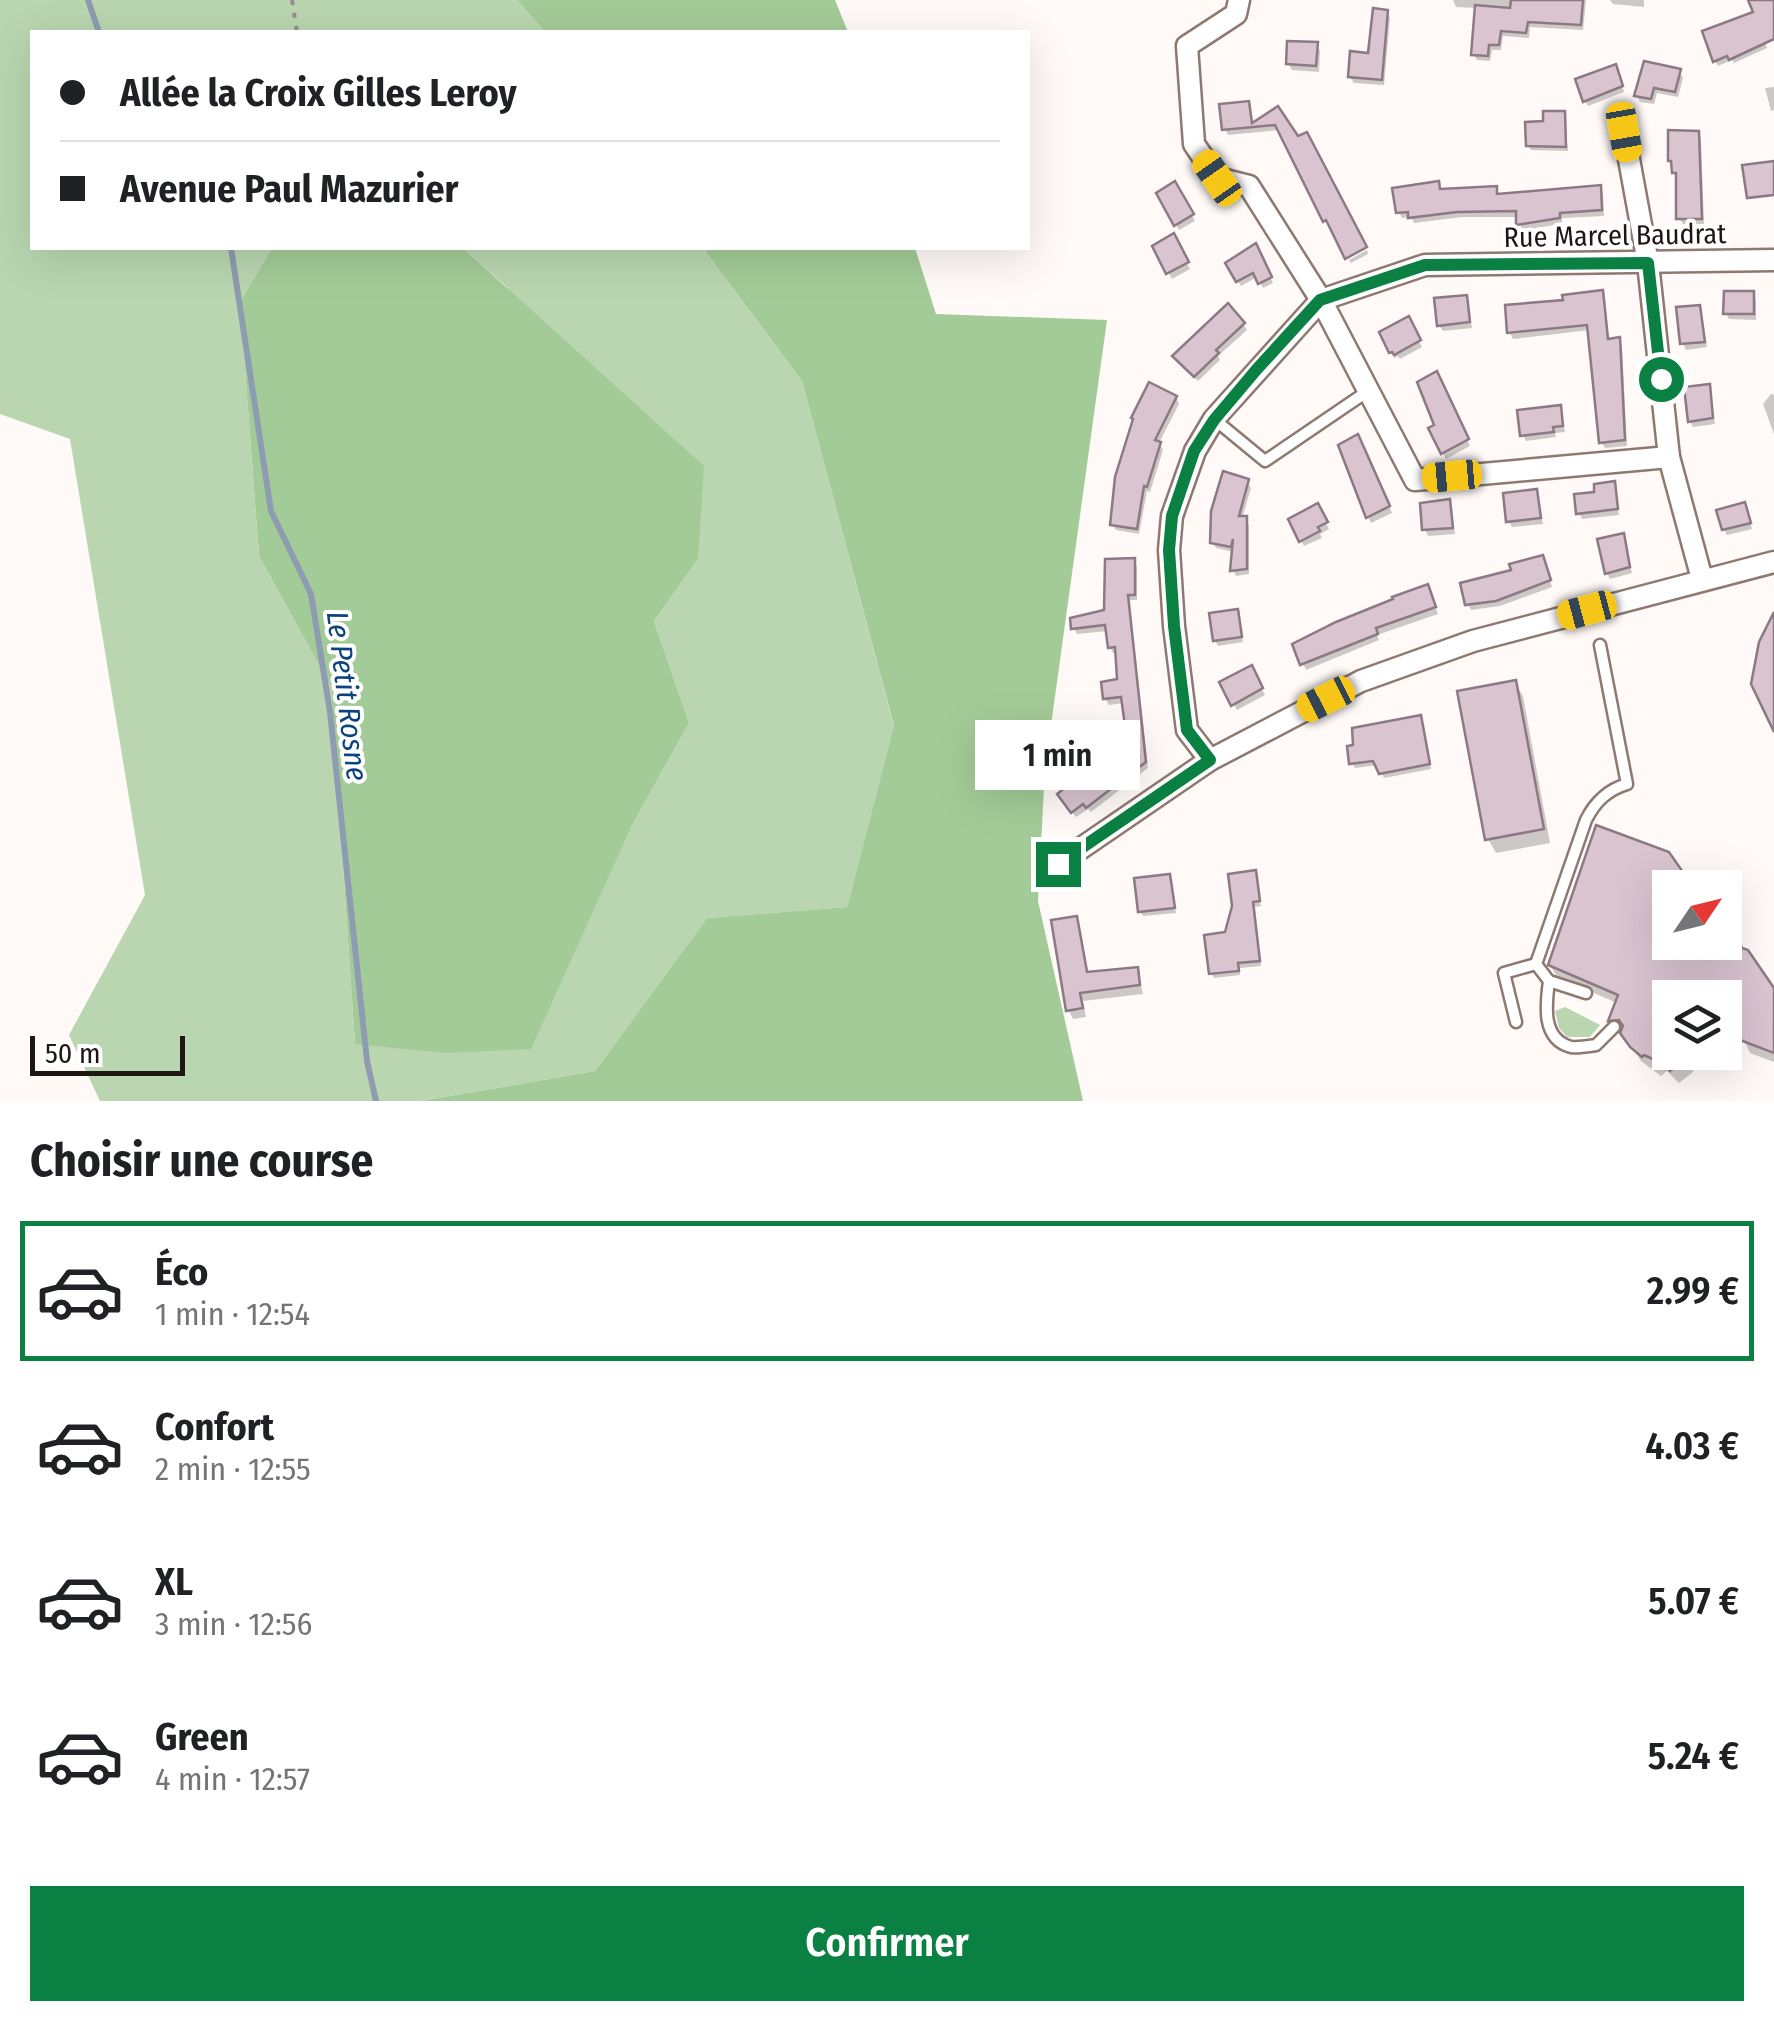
<!DOCTYPE html>
<html lang="fr">
<meta charset="utf-8">
<style>
:root{--surface:#fff;--page:#f6f6f6;--text:#202124;--muted:#757577;--line:#e0e0e0;--accent:#0b8043}
body{margin:0;font-family:"Fira Sans Condensed",sans-serif;background:var(--page);color:var(--text);height:100vh;display:flex;flex-direction:column;font-size:38px;white-space:nowrap}
*{box-sizing:border-box;margin:0}
p{font-size:32px;color:var(--muted)}
.icon{flex:none;width:55px;height:55px;fill:none;stroke:currentColor;stroke-width:2;stroke-linecap:round;stroke-linejoin:round}
.map{position:relative;height:1101px;overflow:hidden}
.side{display:flex;flex-direction:column;background:var(--surface);flex:1}
.side>*{flex:none}
.guide{position:absolute;left:30px;top:30px;width:1000px;height:220px;border-radius:0px;box-shadow:0 10px 40px #0002;display:grid;align-content:center;height:220px;padding:0 30px;background:var(--surface)}
.needle{width:65px;rotate:55deg}
.fabs{position:absolute;left:1652px;top:870px;display:grid;gap:20px}
.fabs a{display:grid;place-items:center;width:90px;height:90px;border-radius:0px;background:var(--surface);box-shadow:0 10px 40px #0002;font-size:50px}
.scale{position:absolute;left:30px;bottom:25px;width:155px;box-sizing:border-box;padding-left:10px;border:5px solid #1e1613;border-top:0;font-size:28px;line-height:35px;white-space:nowrap;color:#1e1613;-webkit-text-stroke:8px #fff;paint-order:stroke}
.end{position:absolute;width:45px;height:45px;margin:-22px;border:12px solid #0b8043;background:#fff;box-shadow:0 0 0 5px #fff}
.from{border-radius:50%}
.bubble{position:absolute;height:70px;border-radius:0px;background:var(--surface);box-shadow:0 10px 40px #0002;font-size:32px;font-weight:600;line-height:70px;text-align:center}
.car{position:absolute;width:30px;height:60px;margin:-30px -15px;border-radius:12px;box-shadow:0 0 8px 2px #0007;background:linear-gradient(#f5c518 24%,#345 0 40%,#f5c518 0 76%,#345 0 86%,#f5c518 0)}
.guide b{display:flex;align-items:center;gap:35px;height:95px;font-size:38px}
.guide b+b{border-top:2px solid var(--line)}
.guide i{width:25px;height:25px;background:var(--text)}
ul{padding:0;list-style:none}
li{display:flex;align-items:center;gap:30px;height:140px;margin:0 20px 15px;padding:0 10px;border:5px solid transparent;border-radius:0px}
li div{flex:1}
li b{display:block;font-size:38px}
li em{font-style:normal;font-weight:600}
li.selected{border-color:var(--accent)}
li>.icon{width:90px;height:90px;stroke-width:1.5}
h2{padding:0 30px;font-size:45px;line-height:120px}
.cta{display:flex;gap:20px;margin-top:auto;padding:20px 30px}
.cta a{flex:1;height:115px;border-radius:0px;background:var(--accent);color:#fff;font-size:40px;font-weight:600;line-height:115px;text-align:center}
.map>svg:first-child{display:block}
.green{fill:#b9d6b0}
.forest{fill:#a3cb97}
.shadow{fill:#0003}
.lines{fill:none;stroke-linecap:round;stroke-linejoin:round}
.stream{stroke:#8e9cb1;stroke-width:6}
.building{fill:#d9c4d0;stroke:#8c7984;stroke-width:2.5}
.lane-casing{stroke:#8e7971;stroke-width:15}
.street-casing{stroke:#8e7971;stroke-width:25}
.path{stroke:#958e8c;stroke-width:4;stroke-dasharray:5 8;stroke-linecap:butt}
.lane{stroke:#fff;stroke-width:10}
.street{stroke:#fff;stroke-width:20}
.route{stroke:#0b8043;stroke-width:12}
.labels{text-anchor:middle;stroke-width:8;stroke-linejoin:round;paint-order:stroke}
.street-label{font-size:28px;fill:#1e1613;stroke:#fff}
.water-label{font-size:30px;font-style:italic;fill:#0a437e;stroke:#fff}
</style>
<div class="map">
<svg width="1774" height="1101" viewBox="0 0 1774 1101">
<rect width="100%" height="100%" fill="#fffaf8"/>
<g class="green">
<polygon points="0,0 517,0 545,32 32,32 32,248 272,248 240,302 259,556 331,687 355,1044 631,827 689,723 654,621 698,559 507,287 463,248 703,248 802,381 894,727 847,907 707,918 595,1071 421,1101 100,1101 69,1035 145,895 70,439 0,414"/>
<polygon points="1565,1007 1600,1025 1590,1037 1567,1037 1559,1028 1555,1011"/>
</g>
<g class="forest">
<polygon points="517,0 835,0 848,32 545,32"/>
<polygon points="272,248 463,248 704,466 698,559 654,621 689,723 631,827 531,1049 446,1053 355,1044 331,687 259,556 240,302"/>
<polygon points="703,248 915,248 936,314 1107,320 1045,769 1038,901 1083,1101 421,1101 595,1071 707,918 847,907 894,726 802,381"/>
</g>
<g class="shadow">
<polygon points="1453,0 1586,0 1583,30 1530,27 1529,38 1503,36 1501,50 1492,50 1490,61 1477,60 1474,55 1478,8 1456,7"/>
<polygon points="1610,0 1644,0 1644,7 1613,4"/>
<polygon points="1751,0 1774,0 1774,27 1761,33 1767,48 1734,63 1732,60 1718,66 1715,61 1756,14"/>
<polygon points="1386,12 1390,18 1384,85 1354,83 1350,77 1371,56"/>
<polygon points="1317,45 1320,51 1319,72 1292,70 1288,63"/>
<polygon points="1679,71 1683,78 1678,97 1657,93 1654,104 1640,102 1637,96"/>
<polygon points="1618,72 1624,92 1588,106 1585,101"/>
<polygon points="1774,87 1774,110 1771,111 1765,88"/>
<polygon points="1248,103 1253,125 1277,109 1332,225 1329,227 1325,221 1281,130 1228,135 1225,129"/>
<polygon points="1564,113 1568,151 1531,150 1528,145 1546,123"/>
<polygon points="1697,133 1701,139 1704,224 1683,224 1679,218 1679,180 1671,160"/>
<polygon points="1175,184 1195,221 1179,230 1159,194"/>
<polygon points="1437,184 1442,191 1495,189 1500,196 1600,188 1603,194 1604,216 1562,218 1562,224 1522,230 1518,217 1462,217 1414,223 1411,217 1402,218 1399,212"/>
<polygon points="1173,237 1190,269 1172,279 1155,247"/>
<polygon points="1255,247 1273,283 1263,288 1257,277 1241,286 1228,264"/>
<polygon points="1367,250 1368,254 1351,263 1349,260"/>
<polygon points="1601,293 1605,299 1609,341 1619,340 1622,346 1627,446 1605,448 1601,442 1590,330 1513,339 1510,333 1566,302"/>
<polygon points="1752,294 1756,300 1756,320 1729,319 1726,313"/>
<polygon points="1466,297 1472,328 1443,331 1439,325"/>
<polygon points="1699,308 1707,347 1686,350 1683,344"/>
<polygon points="1408,320 1422,347 1400,359 1398,356 1395,358 1382,334"/>
<polygon points="1243,324 1247,330 1218,356 1220,360 1198,381 1179,362"/>
<polygon points="1436,374 1470,446 1446,459 1431,430 1437,426"/>
<polygon points="1709,387 1715,424 1693,427 1690,421"/>
<polygon points="1771,394 1774,395 1774,434 1763,404"/>
<polygon points="1176,397 1179,404 1159,443 1163,450 1150,492 1147,491 1139,534 1116,530 1112,524"/>
<polygon points="1560,407 1565,432 1555,433 1556,437 1526,441 1523,435"/>
<polygon points="1360,443 1392,513 1371,523 1368,517"/>
<polygon points="1247,482 1251,488 1242,519 1249,525 1249,574 1236,576 1233,570 1234,552 1216,548 1213,542"/>
<polygon points="1613,484 1619,515 1582,519 1579,513"/>
<polygon points="1536,492 1543,524 1512,527 1509,521"/>
<polygon points="1449,502 1455,534 1428,536 1425,530"/>
<polygon points="1317,506 1329,529 1320,534 1322,538 1304,546 1291,520"/>
<polygon points="1747,511 1752,529 1727,535 1724,529"/>
<polygon points="1623,535 1632,573 1610,579 1607,573"/>
<polygon points="1133,561 1137,567 1137,600 1129,600 1148,768 1091,812 1088,809 1076,817 1063,800 1126,752 1129,735 1124,703 1109,705 1105,699 1119,681 1118,653 1113,653 1110,647 1108,631 1077,634 1074,628 1107,612"/>
<polygon points="1545,564 1552,587 1500,606 1471,610 1468,604 1514,571"/>
<polygon points="1431,593 1438,614 1377,635 1379,640 1306,670 1295,645"/>
<polygon points="1237,611 1243,642 1218,646 1215,641"/>
<polygon points="1251,668 1265,695 1237,710 1222,683"/>
<polygon points="1515,683 1523,696 1550,843 1496,853 1488,839"/>
<polygon points="1422,722 1431,769 1384,778 1378,765 1355,768 1352,763"/>
<polygon points="1255,873 1261,906 1255,907 1261,966 1240,968 1240,975 1214,978 1211,973"/>
<polygon points="1169,877 1176,913 1143,916 1140,911"/>
<polygon points="1670,888 1670,942 1725,942 1725,929 1774,988 1774,1062 1750,1053 1733,1016 1725,1025 1725,998 1670,998 1670,1052 1695,1052 1693,1072 1679,1083 1667,1071 1661,1076 1641,1061 1623,1033 1618,1033 1611,1020 1617,1003 1557,977 1549,963"/>
<polygon points="1076,919 1080,928 1089,975 1137,969 1143,994 1083,1001 1086,1017 1073,1019 1069,1011"/>
</g>
<g class="lines">
<g class="stream">
<polyline points="88,0 99,32"/>
<polyline points="231,248 271,511 311,594 330,712 367,1061 376,1101"/>
</g>
</g>
<g class="building">
<polygon points="1511,0 1583,0 1581,25 1528,22 1526,33 1501,31 1499,45 1489,45 1488,56 1471,55 1475,5 1510,8"/>
<polygon points="1748,0 1774,0 1774,39 1729,60 1727,56 1713,62 1702,31 1753,12"/>
<polygon points="1373,8 1388,10 1382,80 1348,77 1350,51 1368,53"/>
<polygon points="1287,41 1318,42 1316,66 1286,64"/>
<polygon points="1644,61 1681,69 1675,92 1654,88 1651,99 1634,96"/>
<polygon points="1616,64 1623,86 1583,102 1575,79"/>
<polygon points="1249,101 1252,123 1278,106 1298,136 1307,132 1367,247 1345,259 1326,220 1323,222 1275,125 1222,130 1219,104"/>
<polygon points="1543,111 1565,111 1566,147 1526,146 1525,122 1543,121"/>
<polygon points="1668,130 1699,131 1702,219 1676,219 1676,173 1672,173 1671,161 1668,161"/>
<polygon points="1774,161 1774,195 1747,198 1742,165"/>
<polygon points="1175,181 1194,214 1174,226 1156,193"/>
<polygon points="1439,181 1440,189 1497,186 1497,194 1601,185 1602,210 1560,213 1560,218 1516,225 1516,211 1457,212 1408,218 1408,212 1396,213 1392,188"/>
<polygon points="1174,233 1189,262 1166,274 1152,246"/>
<polygon points="1256,243 1272,277 1258,284 1253,273 1236,282 1225,263"/>
<polygon points="1603,290 1608,339 1620,337 1625,440 1599,443 1587,325 1507,333 1505,305 1563,300 1562,295"/>
<polygon points="1724,291 1754,291 1754,314 1723,314"/>
<polygon points="1467,295 1470,322 1437,326 1434,298"/>
<polygon points="1228,303 1245,323 1216,350 1219,353 1194,377 1172,356"/>
<polygon points="1700,305 1705,342 1680,344 1676,307"/>
<polygon points="1409,316 1421,340 1394,355 1392,352 1389,353 1379,332"/>
<polygon points="1437,371 1469,439 1441,454 1428,428 1434,425 1417,382"/>
<polygon points="1149,382 1177,396 1155,440 1161,442 1147,487 1144,486 1137,529 1110,525 1115,477 1133,419 1131,418"/>
<polygon points="1710,384 1713,418 1688,422 1684,387"/>
<polygon points="1561,405 1563,426 1553,427 1554,432 1520,436 1517,410"/>
<polygon points="1358,434 1390,506 1366,518 1338,445"/>
<polygon points="1223,471 1249,479 1239,516 1247,516 1247,569 1230,571 1233,539 1231,547 1210,543 1211,511"/>
<polygon points="1615,481 1618,509 1576,514 1574,494 1594,492 1594,484"/>
<polygon points="1537,489 1541,518 1506,522 1503,493"/>
<polygon points="1450,499 1453,528 1422,530 1420,503"/>
<polygon points="1745,502 1751,523 1722,530 1716,510"/>
<polygon points="1318,503 1328,522 1318,527 1320,531 1299,542 1288,519"/>
<polygon points="1624,533 1630,567 1605,574 1597,539"/>
<polygon points="1543,555 1551,580 1496,601 1465,605 1460,583 1511,570 1509,564"/>
<polygon points="1135,558 1135,595 1128,595 1146,762 1086,808 1083,804 1071,813 1057,794 1075,780 1079,785 1107,766 1105,763 1123,751 1121,733 1126,733 1121,697 1103,699 1101,682 1117,679 1115,647 1108,648 1105,625 1071,629 1070,618 1104,610 1105,559"/>
<polygon points="1428,584 1436,607 1376,628 1378,634 1300,665 1292,644 1336,622 1393,599 1392,597"/>
<polygon points="1238,609 1242,637 1213,641 1209,613"/>
<polygon points="1774,612 1774,732 1751,684 1759,642"/>
<polygon points="1252,665 1263,688 1231,706 1219,682"/>
<polygon points="1516,680 1544,829 1485,840 1457,691"/>
<polygon points="1421,715 1430,764 1379,774 1373,761 1349,764 1347,746 1353,745 1352,728"/>
<polygon points="1596,825 1669,852 1694,888 1670,888 1670,942 1725,942 1725,907 1742,948 1748,950 1774,988 1774,1053 1740,1040 1725,998 1670,998 1670,1052 1693,1052 1670,1071 1662,1063 1644,1055 1642,1057 1630,1047 1620,1033 1623,1026 1619,1020 1608,1021 1618,995 1548,965"/>
<polygon points="1256,870 1260,901 1253,902 1260,961 1238,963 1239,971 1209,974 1204,935 1225,932 1232,906 1228,874"/>
<polygon points="1170,874 1175,908 1138,912 1134,878"/>
<polygon points="1077,916 1087,972 1138,967 1140,985 1080,993 1083,1008 1066,1011 1051,920"/>
</g>
<g class="lines">
<defs>
<g id="lane">
<polyline points="1214,419 1265,461 1368,391"/>
<path d="M1600,645L1627,784C1607,790 1595,802 1586,820L1536,964L1549,981C1546,1004 1541,1039 1571,1047C1578,1048 1589,1046 1596,1045L1614,1027"/>
<polyline points="1549,981 1586,993"/>
<polyline points="1516,1022 1504,973 1536,964"/>
</g>
<g id="street">
<polyline points="1239,0 1236,14 1187,46 1194,144 1217,178 1249,186 1321,300 1415,480 1669,457"/>
<polyline points="1624,132 1648,263 1669,457 1702,579"/>
<polyline points="1210,760 1187,730 1174,626 1169,550 1172,516 1195,451 1214,419 1321,300 1425,265 1774,260"/>
<polyline points="1058,864 1210,760 1361,681 1473,641 1774,562"/>
</g>
</defs>
<use href="#lane" class="lane-casing"/>
<use href="#street" class="street-casing"/>
<polyline class="path" points="292,0 297,32"/>
<use href="#lane" class="lane"/>
<use href="#street" class="street"/>
</g>
<g class="lines">
<polyline class="route" points="1058,864 1210,760 1187,730 1174,626 1169,550 1172,516 1194,451 1214,420 1257,369 1320,300 1425,265 1648,263 1661,379"/>
</g>
<g class="labels">
<g class="street-label">
<text transform="translate(1615 235) rotate(-1)" y="10">Rue Marcel Baudrat</text>
</g>
<g class="water-label">
<text transform="translate(347 696) rotate(83)" y="10">Le Petit Rosne</text>
</g>
</g>
</svg>
<div class="fabs">
<a><svg class="needle" viewBox="-14 -14 28 28"><path d="M0-13l5 13h-10z" fill="#e53935"/><path d="M0 13l5-13h-10z" fill="#757577"/></svg></a>
<a><svg class="icon" aria-label="layers" viewBox="0 0 24 24"><path d="M12 4l9 5-9 5-9-5zM3 14l9 5 9-5"/></svg></a>
</div>
<div class="scale">50 m</div>
<i class="end from" style="left:1661px;top:379px"></i>
<i class="end" style="left:1058px;top:864px"></i>
<div class="bubble" style="left:975px;top:720px;width:165px">1 min</div>
<i class="car" style="left:1624px;top:132px;rotate:170deg"></i>
<i class="car" style="left:1217px;top:178px;rotate:325deg"></i>
<i class="car" style="left:1452px;top:476px;rotate:265deg"></i>
<i class="car" style="left:1587px;top:610px;rotate:255deg"></i>
<i class="car" style="left:1326px;top:699px;rotate:243deg"></i>
<div class="guide">
<b><i class="from"></i>Allée la Croix Gilles Leroy</b>
<b><i></i>Avenue Paul Mazurier</b>
</div>
</div>
<section class="side">
<h2>Choisir une course</h2>
<ul>
<li class="selected"><svg class="icon" aria-label="car" viewBox="0 0 24 24"><path d="M5 17H2v-5l4-1 3-4h7l3 4 3 1v5h-3M9 17h6M6 11h13"/><circle cx="7" cy="17" r="2"/><circle cx="17" cy="17" r="2"/></svg><div><b>Éco</b><p>1 min · 12:54</p></div><em>2.99 €</em></li>
<li><svg class="icon" aria-label="car" viewBox="0 0 24 24"><path d="M5 17H2v-5l4-1 3-4h7l3 4 3 1v5h-3M9 17h6M6 11h13"/><circle cx="7" cy="17" r="2"/><circle cx="17" cy="17" r="2"/></svg><div><b>Confort</b><p>2 min · 12:55</p></div><em>4.03 €</em></li>
<li><svg class="icon" aria-label="car" viewBox="0 0 24 24"><path d="M5 17H2v-5l4-1 3-4h7l3 4 3 1v5h-3M9 17h6M6 11h13"/><circle cx="7" cy="17" r="2"/><circle cx="17" cy="17" r="2"/></svg><div><b>XL</b><p>3 min · 12:56</p></div><em>5.07 €</em></li>
<li><svg class="icon" aria-label="car" viewBox="0 0 24 24"><path d="M5 17H2v-5l4-1 3-4h7l3 4 3 1v5h-3M9 17h6M6 11h13"/><circle cx="7" cy="17" r="2"/><circle cx="17" cy="17" r="2"/></svg><div><b>Green</b><p>4 min · 12:57</p></div><em>5.24 €</em></li>
</ul>
<div class="cta"><a>Confirmer</a></div>
</section>
